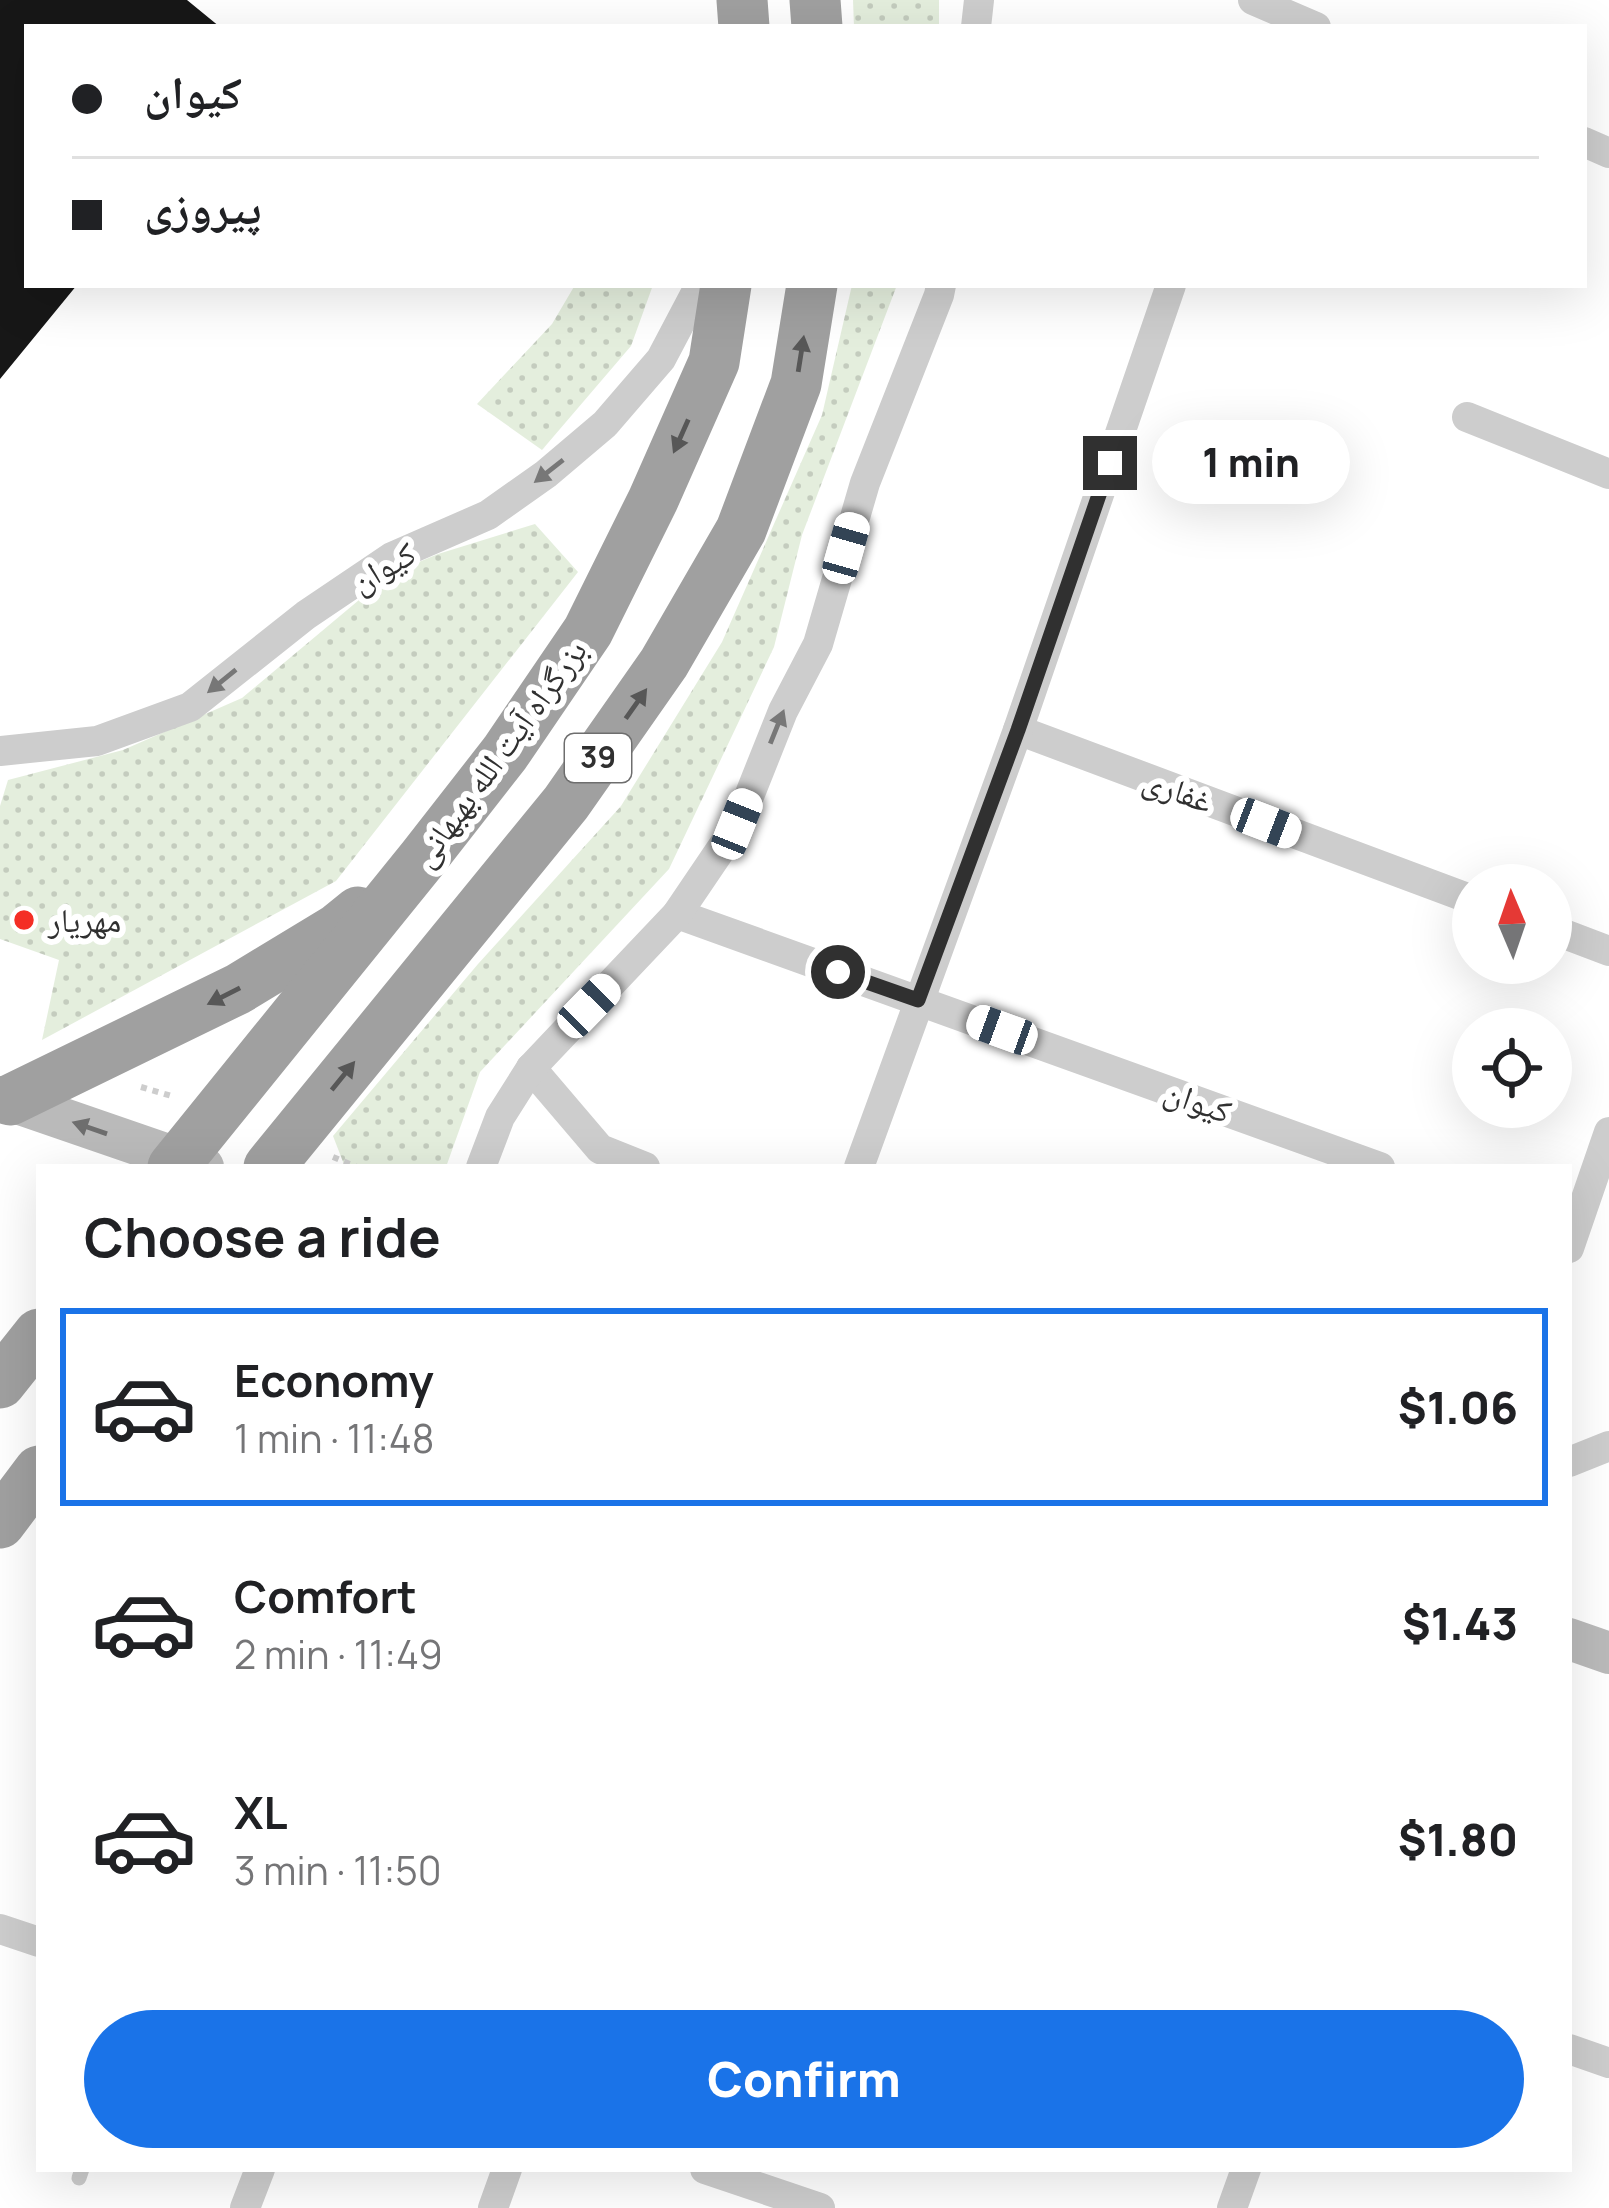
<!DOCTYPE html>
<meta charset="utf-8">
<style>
:root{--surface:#fff;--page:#f6f6f6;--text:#202124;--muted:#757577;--line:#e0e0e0;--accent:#1a73e8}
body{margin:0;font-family:Manrope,"Noto Naskh Arabic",sans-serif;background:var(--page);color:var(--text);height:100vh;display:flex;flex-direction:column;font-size:45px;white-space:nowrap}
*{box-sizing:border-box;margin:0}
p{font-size:39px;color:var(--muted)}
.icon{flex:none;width:66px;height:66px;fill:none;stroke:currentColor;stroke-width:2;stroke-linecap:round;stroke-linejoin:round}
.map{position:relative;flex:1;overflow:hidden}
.sheet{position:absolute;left:36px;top:1164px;width:1536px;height:1008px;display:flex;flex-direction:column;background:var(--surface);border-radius:0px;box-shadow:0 12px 48px #0002}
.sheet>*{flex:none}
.guide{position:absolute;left:24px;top:24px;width:1563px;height:264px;border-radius:0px;box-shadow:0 12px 48px #0002;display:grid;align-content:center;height:264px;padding:0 48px;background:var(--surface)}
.needle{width:78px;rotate:358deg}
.controls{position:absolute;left:1452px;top:864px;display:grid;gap:24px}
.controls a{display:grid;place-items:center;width:120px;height:120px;border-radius:50%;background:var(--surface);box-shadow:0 12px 48px #0002;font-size:60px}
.end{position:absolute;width:54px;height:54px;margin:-27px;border:15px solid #303030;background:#fff;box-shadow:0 0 0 6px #fff}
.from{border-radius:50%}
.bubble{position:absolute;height:84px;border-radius:42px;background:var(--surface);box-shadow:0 12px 48px #0002;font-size:39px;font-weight:800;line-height:84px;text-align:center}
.car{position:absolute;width:36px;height:72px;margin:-36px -18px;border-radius:15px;box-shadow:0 0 9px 3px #0007;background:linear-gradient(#fff 24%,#345 0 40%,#fff 0 76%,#345 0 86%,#fff 0)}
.guide b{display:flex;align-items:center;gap:42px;height:114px;font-size:45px}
.guide b+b{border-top:3px solid var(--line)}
.guide i{width:30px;height:30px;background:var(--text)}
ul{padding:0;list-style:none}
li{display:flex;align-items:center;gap:36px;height:198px;margin:0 24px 18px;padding:0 24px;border:6px solid transparent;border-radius:0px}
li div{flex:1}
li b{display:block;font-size:45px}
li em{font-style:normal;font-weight:800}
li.active{border-color:var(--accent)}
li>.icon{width:108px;height:108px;stroke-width:1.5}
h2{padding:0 48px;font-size:54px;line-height:144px}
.action{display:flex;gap:24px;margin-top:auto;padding:24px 48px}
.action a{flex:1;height:138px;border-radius:72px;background:var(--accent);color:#fff;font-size:48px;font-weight:800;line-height:138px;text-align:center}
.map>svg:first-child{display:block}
.grass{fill:url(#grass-dots)}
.building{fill:#171717}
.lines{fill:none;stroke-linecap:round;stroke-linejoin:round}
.path{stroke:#cdcdcd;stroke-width:6;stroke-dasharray:6 6;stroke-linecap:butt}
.service{stroke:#cdcdcd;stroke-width:15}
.minor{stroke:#cdcdcd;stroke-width:30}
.secondary{stroke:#bababa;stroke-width:42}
.trunk{stroke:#a0a0a0;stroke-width:51}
.oneway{fill:#575757}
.oneway2{fill:#777}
.oneway3{fill:#6e6e6e}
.route{stroke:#303030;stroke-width:15}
.poi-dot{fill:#f42e25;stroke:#fff;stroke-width:4.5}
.labels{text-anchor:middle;stroke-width:12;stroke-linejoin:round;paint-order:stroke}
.shield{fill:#fff;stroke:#6e6e6e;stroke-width:3}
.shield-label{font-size:30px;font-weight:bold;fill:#303030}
.street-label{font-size:33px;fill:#303030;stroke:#fff}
.poi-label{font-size:33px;fill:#303030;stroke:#fff;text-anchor:start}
</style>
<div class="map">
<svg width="1609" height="2208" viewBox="0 0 1609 2208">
<defs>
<pattern id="grass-dots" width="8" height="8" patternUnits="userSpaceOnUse" patternTransform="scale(3)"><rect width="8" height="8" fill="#e4eedd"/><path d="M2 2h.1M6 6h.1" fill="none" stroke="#c4ccbe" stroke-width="1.8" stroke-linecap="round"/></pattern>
</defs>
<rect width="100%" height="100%" fill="#fff"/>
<g class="grass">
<polygon points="853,0 939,0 939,27 854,27"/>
<polygon points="575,285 653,285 631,346 542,450 477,404 552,324"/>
<polygon points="852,285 897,285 802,535 774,647 669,869 480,1072 446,1167 345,1167 333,1136 478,964 621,806 722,642 822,415"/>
<polygon points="535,524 578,572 336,881 42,1040 59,960 0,939 0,806 8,780 123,750 242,698 390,574 438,554"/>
</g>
<polygon class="building" points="0,0 187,0 220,27 27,27 27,285 77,285 0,379"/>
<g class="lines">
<g class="path">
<polyline points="141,1087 175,1097"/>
<polyline points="333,1157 357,1167"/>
</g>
<polyline class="service" points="79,2178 82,2169"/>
<g class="minor">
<polyline points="1253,0 1316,27"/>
<polyline points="976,27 979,0"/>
<polyline points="1584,142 1609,153"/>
<polyline points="1467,417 1609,474"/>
<polyline points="1018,730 1473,900"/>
<polyline points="0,751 97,741 190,707 306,615 392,557 488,515 546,474 605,424 661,359 700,285"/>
<polyline points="677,914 1380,1167"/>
<polyline points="1551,929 1609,951"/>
<polyline points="531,1068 600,1149 645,1167"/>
<polyline points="481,1167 500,1117 531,1068 677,914 738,824 783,711 818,644 865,483 939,295 941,285"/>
<polyline points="859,1167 1018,730 1171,285"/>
<polyline points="1569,1248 1609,1132"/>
<polyline points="1569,1462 1609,1446"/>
<polyline points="0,1929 39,1942"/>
<polyline points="1569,2049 1609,2063"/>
<polyline points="705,2169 820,2208"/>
<polyline points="245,2208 260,2169"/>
<polyline points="493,2208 507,2169"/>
<polyline points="1232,2208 1246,2169"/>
</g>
<g class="secondary">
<polyline points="0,1097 203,1167"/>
<polyline points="1569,1639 1609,1653"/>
</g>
<g class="trunk">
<polyline points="742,0 744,27"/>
<polyline points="815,0 817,27"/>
<polyline points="10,1100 238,989 337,929 358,912"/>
<polyline points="173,1167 423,858 505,753 588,631 653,500 714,362 726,285"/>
<polyline points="269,1167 566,803 664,663 741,530 796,384 812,285"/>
<polyline points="0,1383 39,1334"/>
<polyline points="0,1523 39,1471"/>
</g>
</g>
<defs><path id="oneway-solid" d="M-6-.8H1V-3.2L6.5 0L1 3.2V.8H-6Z" transform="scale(3)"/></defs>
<g class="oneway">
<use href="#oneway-solid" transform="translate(801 354) rotate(-81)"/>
<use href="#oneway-solid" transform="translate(681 436) rotate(114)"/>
<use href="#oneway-solid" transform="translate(636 704) rotate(-55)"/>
<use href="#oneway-solid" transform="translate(224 996) rotate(153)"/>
<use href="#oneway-solid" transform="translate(343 1076) rotate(-51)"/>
</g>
<g class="oneway2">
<use href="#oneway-solid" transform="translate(549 471) rotate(142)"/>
<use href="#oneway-solid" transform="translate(222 681) rotate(141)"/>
<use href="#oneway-solid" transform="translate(777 727) rotate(-68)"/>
</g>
<use class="oneway3" href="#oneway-solid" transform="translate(90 1128) rotate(-161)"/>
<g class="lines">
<polyline class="route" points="838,972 918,1000 1018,730 1110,463"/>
</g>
<circle class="poi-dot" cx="24" cy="920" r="12"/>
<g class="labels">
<rect class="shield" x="565" y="734" width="66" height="48" rx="9"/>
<g class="shield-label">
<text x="598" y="768">39</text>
</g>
<g class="street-label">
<text transform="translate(383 567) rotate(-30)" y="12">کیوان</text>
<text transform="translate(499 753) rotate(-54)" y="12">بزرگراه آیت الله بهبهانی</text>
<text transform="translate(1178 790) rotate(20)" y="12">غفاری</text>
<text transform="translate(1198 1101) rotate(20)" y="12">کیوان</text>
</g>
<g class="poi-label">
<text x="48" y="932">مهریار</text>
</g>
</g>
</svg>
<div class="controls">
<a><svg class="needle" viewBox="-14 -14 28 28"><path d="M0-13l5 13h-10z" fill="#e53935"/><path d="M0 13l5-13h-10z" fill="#757577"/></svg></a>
<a><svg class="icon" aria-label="locate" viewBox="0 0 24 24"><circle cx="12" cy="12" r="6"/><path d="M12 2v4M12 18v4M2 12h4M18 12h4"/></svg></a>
</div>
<i class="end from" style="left:838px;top:972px"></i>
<i class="end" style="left:1110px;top:463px"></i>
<div class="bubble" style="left:1152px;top:420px;width:198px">1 min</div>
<i class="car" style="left:846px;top:548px;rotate:16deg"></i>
<i class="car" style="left:1266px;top:823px;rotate:111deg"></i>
<i class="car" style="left:737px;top:824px;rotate:22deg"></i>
<i class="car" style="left:589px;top:1006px;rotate:44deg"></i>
<i class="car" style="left:1002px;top:1030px;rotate:290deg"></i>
<div class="guide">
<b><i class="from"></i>کیوان</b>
<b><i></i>پیروزی</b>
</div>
<section class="sheet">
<h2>Choose a ride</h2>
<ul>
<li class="active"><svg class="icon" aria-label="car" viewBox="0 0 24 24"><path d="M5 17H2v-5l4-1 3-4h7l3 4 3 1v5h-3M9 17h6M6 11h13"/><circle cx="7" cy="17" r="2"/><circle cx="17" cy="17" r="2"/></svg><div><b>Economy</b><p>1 min · 11:48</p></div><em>$1.06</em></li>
<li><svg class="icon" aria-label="car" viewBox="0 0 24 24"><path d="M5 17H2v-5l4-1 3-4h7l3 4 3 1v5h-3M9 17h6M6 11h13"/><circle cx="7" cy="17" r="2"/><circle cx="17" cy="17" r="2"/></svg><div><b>Comfort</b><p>2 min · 11:49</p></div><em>$1.43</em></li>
<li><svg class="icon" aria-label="car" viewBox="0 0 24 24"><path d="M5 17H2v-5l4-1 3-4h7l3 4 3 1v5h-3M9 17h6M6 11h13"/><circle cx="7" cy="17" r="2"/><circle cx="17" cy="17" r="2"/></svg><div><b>XL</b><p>3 min · 11:50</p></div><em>$1.80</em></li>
</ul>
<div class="action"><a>Confirm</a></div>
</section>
</div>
